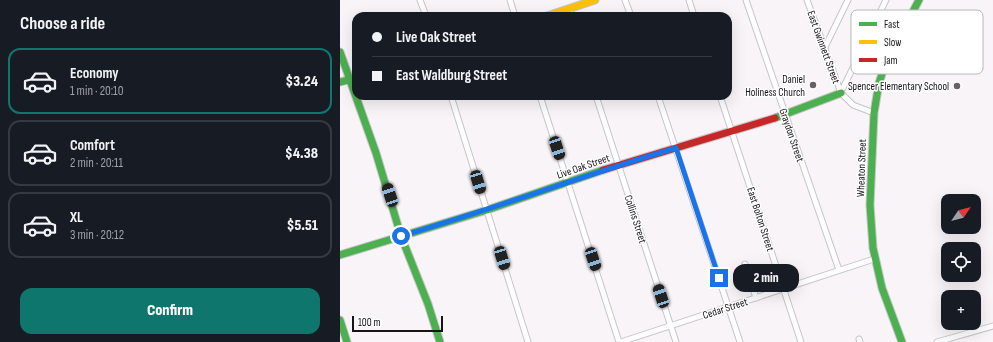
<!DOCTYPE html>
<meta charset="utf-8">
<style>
:root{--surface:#171b24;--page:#242831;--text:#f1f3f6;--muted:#9ea1a6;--line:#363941;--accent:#0f766e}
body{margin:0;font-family:"Sofia Sans Condensed",sans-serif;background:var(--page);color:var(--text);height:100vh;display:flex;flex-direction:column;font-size:15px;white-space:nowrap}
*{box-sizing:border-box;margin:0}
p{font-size:13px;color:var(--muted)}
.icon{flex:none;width:22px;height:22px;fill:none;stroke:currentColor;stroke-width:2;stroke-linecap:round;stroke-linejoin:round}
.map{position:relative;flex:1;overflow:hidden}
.drawer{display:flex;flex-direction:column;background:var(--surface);width:340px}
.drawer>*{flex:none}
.hud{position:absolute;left:12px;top:12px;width:380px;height:88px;border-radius:12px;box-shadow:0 4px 16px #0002;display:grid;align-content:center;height:88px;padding:0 20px;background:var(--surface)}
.needle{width:26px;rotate:55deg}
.tools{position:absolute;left:601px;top:194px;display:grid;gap:8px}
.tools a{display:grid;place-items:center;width:40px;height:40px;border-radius:8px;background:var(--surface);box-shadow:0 4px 16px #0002;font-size:20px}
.scale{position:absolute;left:12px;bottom:10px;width:91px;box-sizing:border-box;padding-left:4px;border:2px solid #171417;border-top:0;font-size:11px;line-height:14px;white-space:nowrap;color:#171417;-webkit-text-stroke:3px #fff;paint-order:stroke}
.end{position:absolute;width:18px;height:18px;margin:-9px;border:5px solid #1a73e8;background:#fff;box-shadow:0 0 0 2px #fff}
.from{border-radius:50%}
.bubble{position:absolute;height:28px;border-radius:12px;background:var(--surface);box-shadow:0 4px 16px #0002;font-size:13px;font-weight:800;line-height:28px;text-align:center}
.car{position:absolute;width:12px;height:24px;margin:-12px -6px;border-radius:5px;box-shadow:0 0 3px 1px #0007;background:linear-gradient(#222 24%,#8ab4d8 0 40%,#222 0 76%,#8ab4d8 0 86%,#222 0)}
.hud b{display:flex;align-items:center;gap:14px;height:38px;font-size:15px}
.hud b+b{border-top:1px solid var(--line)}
.hud i{width:10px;height:10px;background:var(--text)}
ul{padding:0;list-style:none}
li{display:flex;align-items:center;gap:12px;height:66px;margin:0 8px 6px;padding:0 12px;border:2px solid var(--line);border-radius:12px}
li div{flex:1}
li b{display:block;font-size:15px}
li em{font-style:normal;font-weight:800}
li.active{border-color:var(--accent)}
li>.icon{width:36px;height:36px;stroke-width:1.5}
h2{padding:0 20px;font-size:18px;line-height:48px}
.primary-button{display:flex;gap:8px;margin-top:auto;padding:8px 20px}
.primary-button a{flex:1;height:46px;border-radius:12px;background:var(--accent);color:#fff;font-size:16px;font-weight:800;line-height:46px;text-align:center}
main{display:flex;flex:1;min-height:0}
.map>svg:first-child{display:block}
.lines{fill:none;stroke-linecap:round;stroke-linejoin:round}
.street-casing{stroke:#c8c5c8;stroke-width:7}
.fast-casing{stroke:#c8c5c8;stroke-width:9}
.slow-casing{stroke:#c8c5c8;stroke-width:9}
.jam-casing{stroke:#c8c5c8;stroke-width:9}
.street{stroke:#fefdfe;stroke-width:5}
.fast{stroke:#4caf50;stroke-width:7}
.slow{stroke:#ffc107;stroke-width:7}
.jam{stroke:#c62828;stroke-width:7}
.route{stroke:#1a73e8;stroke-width:5}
.poi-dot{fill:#666266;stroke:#fff;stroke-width:1.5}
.labels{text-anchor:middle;stroke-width:3;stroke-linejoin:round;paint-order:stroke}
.street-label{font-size:11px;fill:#171417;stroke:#fff}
.poi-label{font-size:11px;fill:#171417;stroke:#fff;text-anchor:end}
.key{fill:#fff;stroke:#b9b8b9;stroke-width:1}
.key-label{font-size:11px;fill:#171417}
</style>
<main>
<section class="drawer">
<h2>Choose a ride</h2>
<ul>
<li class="active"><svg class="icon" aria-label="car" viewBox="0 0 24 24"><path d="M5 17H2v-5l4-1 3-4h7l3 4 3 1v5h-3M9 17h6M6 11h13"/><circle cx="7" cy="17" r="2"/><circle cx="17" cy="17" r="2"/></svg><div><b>Economy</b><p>1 min · 20:10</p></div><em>$3.24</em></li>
<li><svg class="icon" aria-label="car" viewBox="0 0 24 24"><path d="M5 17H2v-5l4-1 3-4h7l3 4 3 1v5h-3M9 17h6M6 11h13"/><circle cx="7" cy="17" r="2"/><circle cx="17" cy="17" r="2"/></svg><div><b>Comfort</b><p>2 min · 20:11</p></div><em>$4.38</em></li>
<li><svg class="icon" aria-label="car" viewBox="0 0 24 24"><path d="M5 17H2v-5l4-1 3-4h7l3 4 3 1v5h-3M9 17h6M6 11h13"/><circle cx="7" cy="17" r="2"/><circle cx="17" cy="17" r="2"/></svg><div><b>XL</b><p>3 min · 20:12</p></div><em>$5.51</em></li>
</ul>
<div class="primary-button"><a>Confirm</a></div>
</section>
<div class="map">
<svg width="653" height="342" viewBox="0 0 653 342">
<rect width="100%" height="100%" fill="#f8f4f8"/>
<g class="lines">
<defs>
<g id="street">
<polyline points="80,0 86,16"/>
<polyline points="170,0 175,16"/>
<polyline points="285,0 291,16"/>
<polyline points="349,0 354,16"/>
<polyline points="406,0 499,270"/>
<polyline points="467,0 501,93 513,105 534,113"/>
<polyline points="229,9 231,16"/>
<polyline points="485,47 508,0"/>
<polyline points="500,90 503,88 546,0"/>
<polyline points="111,96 188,342"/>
<polyline points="200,96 279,342"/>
<polyline points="256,96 336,342"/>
<polyline points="318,96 400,342"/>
<polyline points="380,96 461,342"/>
<polyline points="405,264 416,298"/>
<polyline points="519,339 520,342"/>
<polyline points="281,342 534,259"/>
<polyline points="597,342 653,326"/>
</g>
<g id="fast">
<polyline points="0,52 36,153 61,236 88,304 100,342"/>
<polyline points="0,82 16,78"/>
<polyline points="435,118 501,93"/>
<polyline points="0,255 147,210 263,170"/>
<polyline points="0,320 7,342"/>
<polyline points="562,342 542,288 533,248 530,205 534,113 539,83 545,65 579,0"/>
</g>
<polyline id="slow" points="207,16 255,0"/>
<polyline id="jam" points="263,170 435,118"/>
</defs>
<use href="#street" class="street-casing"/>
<use href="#fast" class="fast-casing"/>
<use href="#slow" class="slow-casing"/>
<use href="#jam" class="jam-casing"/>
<use href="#street" class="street"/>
<use href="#fast" class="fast"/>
<use href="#slow" class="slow"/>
<use href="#jam" class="jam"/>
</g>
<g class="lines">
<path class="route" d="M61,236C154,209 244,175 336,148L379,278"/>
</g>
<g class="poi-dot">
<circle cx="473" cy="85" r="4"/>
<circle cx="617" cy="86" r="4"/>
</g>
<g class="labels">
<g class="street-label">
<text transform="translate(484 47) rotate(70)" y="4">East Gwinnett Street</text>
<text transform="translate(452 135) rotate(71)" y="4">Graydon Street</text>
<text transform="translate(243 166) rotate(-19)" y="4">Live Oak Street</text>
<text transform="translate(521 168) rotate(-88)" y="4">Wheaton Street</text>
<text transform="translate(296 219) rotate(72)" y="4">Collins Street</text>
<text transform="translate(421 219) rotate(72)" y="4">East Bolton Street</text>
<text transform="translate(385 308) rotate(-18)" y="4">Cedar Street</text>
</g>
<g class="poi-label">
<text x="465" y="83">Daniel<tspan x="465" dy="13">Holiness Church</tspan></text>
<text x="609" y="90">Spencer Elementary School</text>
</g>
</g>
<rect x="511" y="10" width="132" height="64" rx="6" class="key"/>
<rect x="519" y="22" width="18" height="4" fill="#4caf50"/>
<rect x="519" y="40" width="18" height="4" fill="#ffc107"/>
<rect x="519" y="58" width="18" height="4" fill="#c62828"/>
<g class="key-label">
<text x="544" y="28">Fast</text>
<text x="544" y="46">Slow</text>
<text x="544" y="64">Jam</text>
</g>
</svg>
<div class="tools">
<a><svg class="needle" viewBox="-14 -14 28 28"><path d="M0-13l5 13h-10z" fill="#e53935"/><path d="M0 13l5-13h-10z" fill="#9ea1a6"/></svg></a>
<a><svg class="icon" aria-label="locate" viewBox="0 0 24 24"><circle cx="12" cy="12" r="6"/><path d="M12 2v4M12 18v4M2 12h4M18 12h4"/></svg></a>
<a>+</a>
</div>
<div class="scale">100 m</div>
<i class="end from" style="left:61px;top:236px"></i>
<i class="end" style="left:379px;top:278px"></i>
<div class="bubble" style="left:393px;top:264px;width:66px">2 min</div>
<i class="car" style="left:217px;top:148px;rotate:162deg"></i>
<i class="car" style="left:138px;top:182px;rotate:163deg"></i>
<i class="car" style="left:50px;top:195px;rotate:342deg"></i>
<i class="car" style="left:162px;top:258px;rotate:163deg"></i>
<i class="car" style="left:253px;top:259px;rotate:162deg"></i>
<i class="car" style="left:321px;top:296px;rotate:342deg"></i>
<div class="hud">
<b><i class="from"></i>Live Oak Street</b>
<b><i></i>East Waldburg Street</b>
</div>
</div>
</main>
